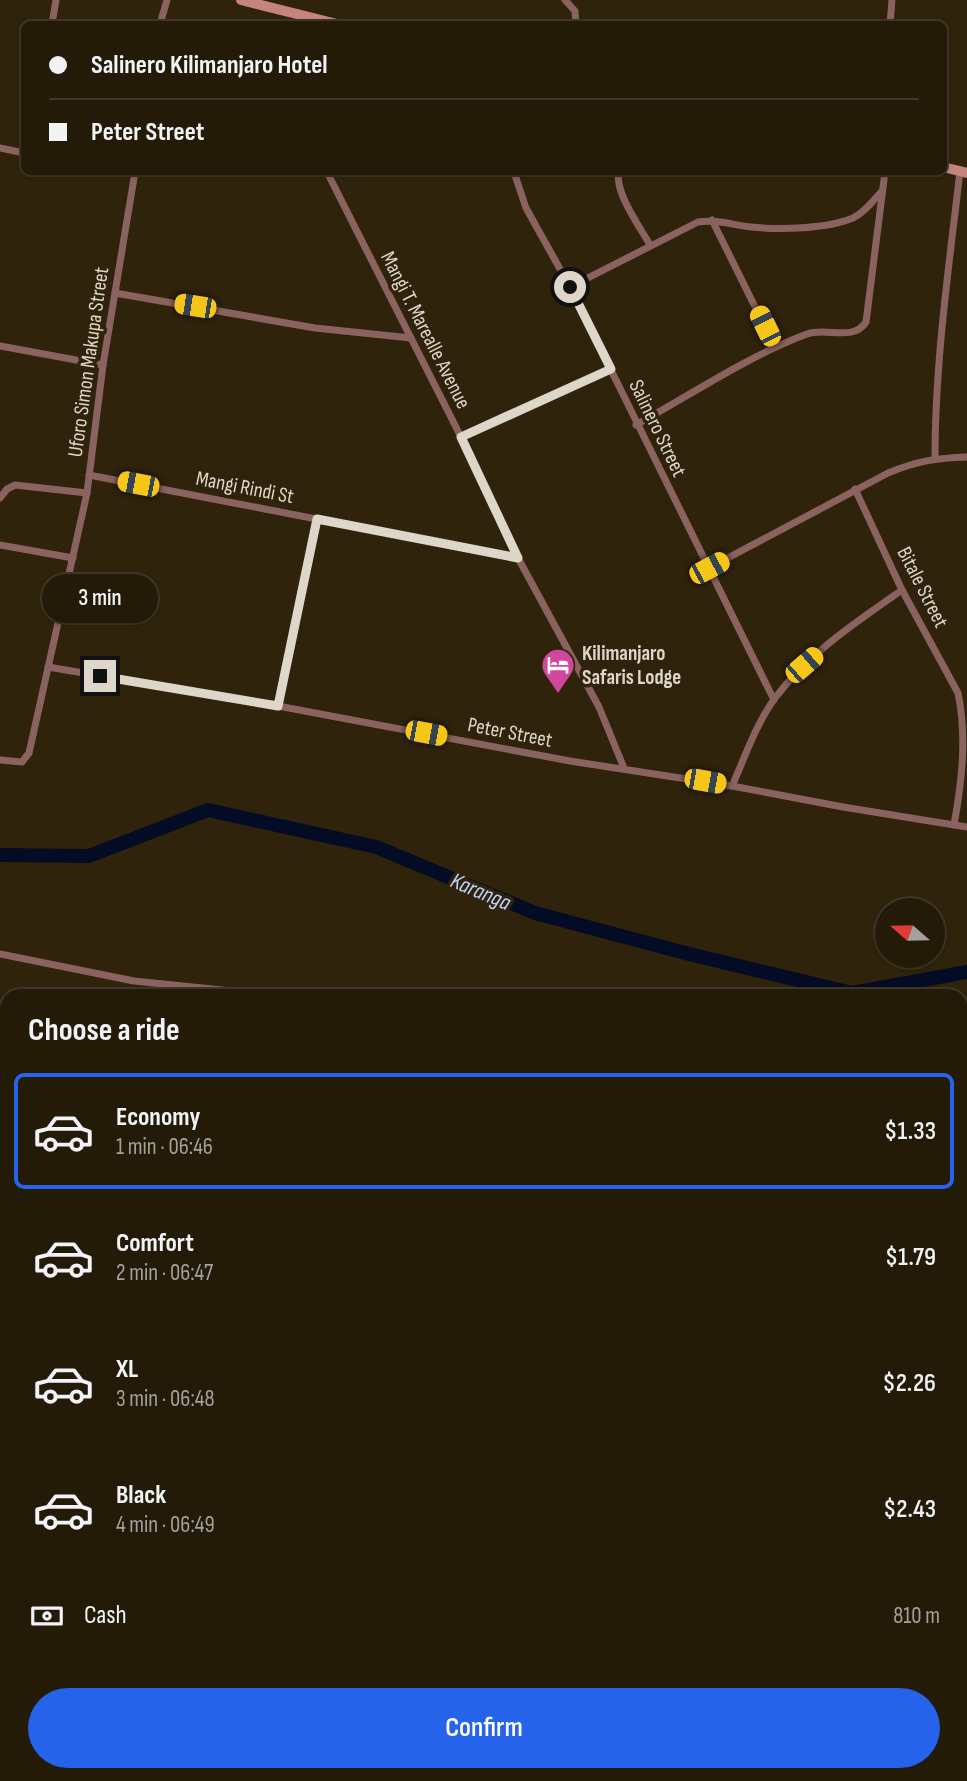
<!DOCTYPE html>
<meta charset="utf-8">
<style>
:root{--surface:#241a08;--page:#2c2312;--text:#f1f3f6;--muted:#a3a19c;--line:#413829;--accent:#2563eb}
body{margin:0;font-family:"Sofia Sans Condensed",sans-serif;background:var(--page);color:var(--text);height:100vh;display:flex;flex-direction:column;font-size:26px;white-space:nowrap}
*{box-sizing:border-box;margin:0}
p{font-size:23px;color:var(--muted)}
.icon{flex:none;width:38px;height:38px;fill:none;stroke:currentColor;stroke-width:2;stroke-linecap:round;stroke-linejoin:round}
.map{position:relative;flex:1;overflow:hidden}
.drawer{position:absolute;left:0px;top:989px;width:968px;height:793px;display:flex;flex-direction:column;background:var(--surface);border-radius:21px 21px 0 0;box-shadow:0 2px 5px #0004,0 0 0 2px var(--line)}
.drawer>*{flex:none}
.top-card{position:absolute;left:21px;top:21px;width:926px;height:154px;border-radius:10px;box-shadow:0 2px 5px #0004,0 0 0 2px var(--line);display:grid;align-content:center;height:154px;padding:0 28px;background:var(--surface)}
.needle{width:46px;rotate:290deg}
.controls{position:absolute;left:875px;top:898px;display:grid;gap:14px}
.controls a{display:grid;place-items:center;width:70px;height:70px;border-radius:50%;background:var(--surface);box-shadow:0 2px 5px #0004,0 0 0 2px var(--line);font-size:35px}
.end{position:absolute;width:32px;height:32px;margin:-16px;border:9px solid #ded6c8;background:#111;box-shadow:0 0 0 4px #111}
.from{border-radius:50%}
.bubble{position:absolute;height:49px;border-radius:24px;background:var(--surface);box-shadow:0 2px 5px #0004,0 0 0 2px var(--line);font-size:23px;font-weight:600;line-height:49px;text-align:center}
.car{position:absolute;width:21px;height:42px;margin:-21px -10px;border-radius:9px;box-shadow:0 0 5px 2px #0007;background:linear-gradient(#f5c518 24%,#345 0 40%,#f5c518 0 76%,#345 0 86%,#f5c518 0)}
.top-card b{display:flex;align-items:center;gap:24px;height:66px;font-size:26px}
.top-card b+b{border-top:2px solid var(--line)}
.top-card i{width:18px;height:18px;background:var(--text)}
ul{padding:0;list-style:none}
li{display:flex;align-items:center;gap:21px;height:116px;margin:0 14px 10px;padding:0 14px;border:4px solid transparent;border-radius:10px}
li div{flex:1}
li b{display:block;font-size:26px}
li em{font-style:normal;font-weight:600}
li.active{border-color:var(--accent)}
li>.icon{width:63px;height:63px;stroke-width:1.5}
h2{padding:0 28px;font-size:32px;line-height:84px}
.pay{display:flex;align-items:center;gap:18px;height:77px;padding:0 28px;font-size:26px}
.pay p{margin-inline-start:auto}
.primary-button{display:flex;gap:14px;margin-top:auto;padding:14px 28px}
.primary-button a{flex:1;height:80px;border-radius:42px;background:var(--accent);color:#fff;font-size:28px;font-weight:600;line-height:80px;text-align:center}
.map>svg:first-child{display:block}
.green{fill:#333616}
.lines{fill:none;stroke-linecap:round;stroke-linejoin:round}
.river{stroke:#030b25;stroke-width:14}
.minor{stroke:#8a6260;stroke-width:7}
.secondary{stroke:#c48480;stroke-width:10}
.route{stroke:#ded6c8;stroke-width:9}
.labels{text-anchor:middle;stroke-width:7;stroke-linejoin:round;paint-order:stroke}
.street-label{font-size:21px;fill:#ded6c8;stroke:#30230b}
.poi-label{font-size:21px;font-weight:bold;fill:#ded6c8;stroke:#30230b;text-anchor:start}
.water-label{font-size:23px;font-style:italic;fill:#b9d0fe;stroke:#30230b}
</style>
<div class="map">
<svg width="967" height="1781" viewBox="0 0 967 1781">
<rect width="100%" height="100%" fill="#30230b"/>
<polygon class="green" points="963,1198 967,1198 967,1293 961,1292"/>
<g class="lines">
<polyline class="river" points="0,855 89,856 208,810 376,847 535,913 689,954 852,993 967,972"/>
<g class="minor">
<polyline points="565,0 575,11 576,24"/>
<polyline points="52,24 56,0"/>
<polyline points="160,24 167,0"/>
<polyline points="890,24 892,0"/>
<polyline points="0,148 24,153"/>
<polyline points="125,172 135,173"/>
<polyline points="327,172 461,437 518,558 599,707 624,768"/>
<polyline points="514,172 526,208 570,287 774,700"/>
<path d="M619,172C614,192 640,227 650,245"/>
<polyline points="712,220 775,347"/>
<path d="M570,287L698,222C716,219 733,225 751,227C779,230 827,229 853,218C865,212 873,201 881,192"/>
<polyline points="115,293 315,328 411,338"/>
<polyline points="0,346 103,365"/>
<path d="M636,425C690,395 750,355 807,334C827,327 853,342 866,322L885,172"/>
<polyline points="461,437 611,369"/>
<path d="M935,458C935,362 949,266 960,171"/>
<polyline points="89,475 518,558"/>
<path d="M855,489L902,590L958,693C967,736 962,781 954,825"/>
<polyline points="0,498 7,489 15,485 87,493"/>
<polyline points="0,545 73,558"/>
<path d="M709,568L888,473C917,461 936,458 967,457"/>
<polyline points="48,667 278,706 570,761 732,786 843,807 967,827"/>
<polyline points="278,706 317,519"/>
<polyline points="0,760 22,762 29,753 87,493 103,365 135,172"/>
<path d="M732,786C745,757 756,724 775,698C809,653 856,622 902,590"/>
<polyline points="0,954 134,981 279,996"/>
<polyline points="961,1143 967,1145"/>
<polyline points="961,1354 967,1355"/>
<polyline points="961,1410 967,1419"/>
<polyline points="961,1479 967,1497"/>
<polyline points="962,1612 967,1577"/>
<polyline points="961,1689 967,1666"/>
<polyline points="944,1781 945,1774"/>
</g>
<g class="secondary">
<polyline points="241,0 337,24"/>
<polyline points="943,167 967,173"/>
</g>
</g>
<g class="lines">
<polyline class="route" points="100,676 278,706 317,519 518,558 461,437 611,369 570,287"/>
</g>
<defs>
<symbol id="hotel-pin" viewBox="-11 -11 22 30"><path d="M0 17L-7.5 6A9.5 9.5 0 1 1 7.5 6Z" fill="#d1479c" stroke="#30230b"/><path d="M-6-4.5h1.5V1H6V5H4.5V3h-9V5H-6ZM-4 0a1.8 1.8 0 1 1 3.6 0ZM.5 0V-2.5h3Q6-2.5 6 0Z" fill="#fff"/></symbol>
</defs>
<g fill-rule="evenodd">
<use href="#hotel-pin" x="539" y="646" width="38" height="52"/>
</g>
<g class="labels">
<g class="street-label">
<text transform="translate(426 330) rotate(63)" y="7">Mangi T. Marealle Avenue</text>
<text transform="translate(88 362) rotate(-82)" y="7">Uforo Simon Makupa Street</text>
<text transform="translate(658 428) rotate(64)" y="7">Salinero Street</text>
<text transform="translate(245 487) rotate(11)" y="7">Mangi Rindi St</text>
<text transform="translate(923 587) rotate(63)" y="7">Bitale Street</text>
<text transform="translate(510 732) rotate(11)" y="7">Peter Street</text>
</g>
<g class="poi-label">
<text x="582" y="660">Kilimanjaro<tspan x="582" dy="24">Safaris Lodge</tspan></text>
</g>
<g class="water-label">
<text transform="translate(481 891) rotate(23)" y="8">Karanga</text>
</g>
</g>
</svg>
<div class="controls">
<a><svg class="needle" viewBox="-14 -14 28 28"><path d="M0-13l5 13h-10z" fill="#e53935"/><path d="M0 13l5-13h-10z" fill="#a3a19c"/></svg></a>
</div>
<i class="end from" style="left:570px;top:287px"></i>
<i class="end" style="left:100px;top:676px"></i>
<div class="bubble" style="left:42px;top:574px;width:116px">3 min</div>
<i class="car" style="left:195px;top:306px;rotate:279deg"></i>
<i class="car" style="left:765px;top:326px;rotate:334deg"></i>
<i class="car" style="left:138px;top:484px;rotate:281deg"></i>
<i class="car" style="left:709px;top:568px;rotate:62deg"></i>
<i class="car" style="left:804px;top:665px;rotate:49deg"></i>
<i class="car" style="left:426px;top:733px;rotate:101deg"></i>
<i class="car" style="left:705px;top:781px;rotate:100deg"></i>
<div class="top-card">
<b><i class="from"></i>Salinero Kilimanjaro Hotel</b>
<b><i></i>Peter Street</b>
</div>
<section class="drawer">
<h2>Choose a ride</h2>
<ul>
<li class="active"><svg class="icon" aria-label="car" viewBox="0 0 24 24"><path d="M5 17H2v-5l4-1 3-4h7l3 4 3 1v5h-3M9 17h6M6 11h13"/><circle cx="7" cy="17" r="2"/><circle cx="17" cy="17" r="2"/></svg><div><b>Economy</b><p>1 min · 06:46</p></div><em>$1.33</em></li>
<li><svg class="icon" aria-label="car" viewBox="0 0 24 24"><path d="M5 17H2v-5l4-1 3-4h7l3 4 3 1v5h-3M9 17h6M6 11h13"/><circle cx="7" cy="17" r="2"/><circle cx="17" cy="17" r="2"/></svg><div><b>Comfort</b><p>2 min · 06:47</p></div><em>$1.79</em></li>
<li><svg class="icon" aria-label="car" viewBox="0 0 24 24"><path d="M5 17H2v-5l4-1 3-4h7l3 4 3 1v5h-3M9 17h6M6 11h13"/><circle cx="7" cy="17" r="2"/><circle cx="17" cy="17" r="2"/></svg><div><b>XL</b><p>3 min · 06:48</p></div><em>$2.26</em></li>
<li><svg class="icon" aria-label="car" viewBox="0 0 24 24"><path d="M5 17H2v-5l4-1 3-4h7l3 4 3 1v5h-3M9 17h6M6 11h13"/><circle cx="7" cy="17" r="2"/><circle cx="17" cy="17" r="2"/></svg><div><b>Black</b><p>4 min · 06:49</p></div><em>$2.43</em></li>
</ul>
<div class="pay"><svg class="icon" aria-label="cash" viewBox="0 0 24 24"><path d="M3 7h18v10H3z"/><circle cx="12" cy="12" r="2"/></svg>Cash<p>810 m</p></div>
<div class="primary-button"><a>Confirm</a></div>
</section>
</div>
